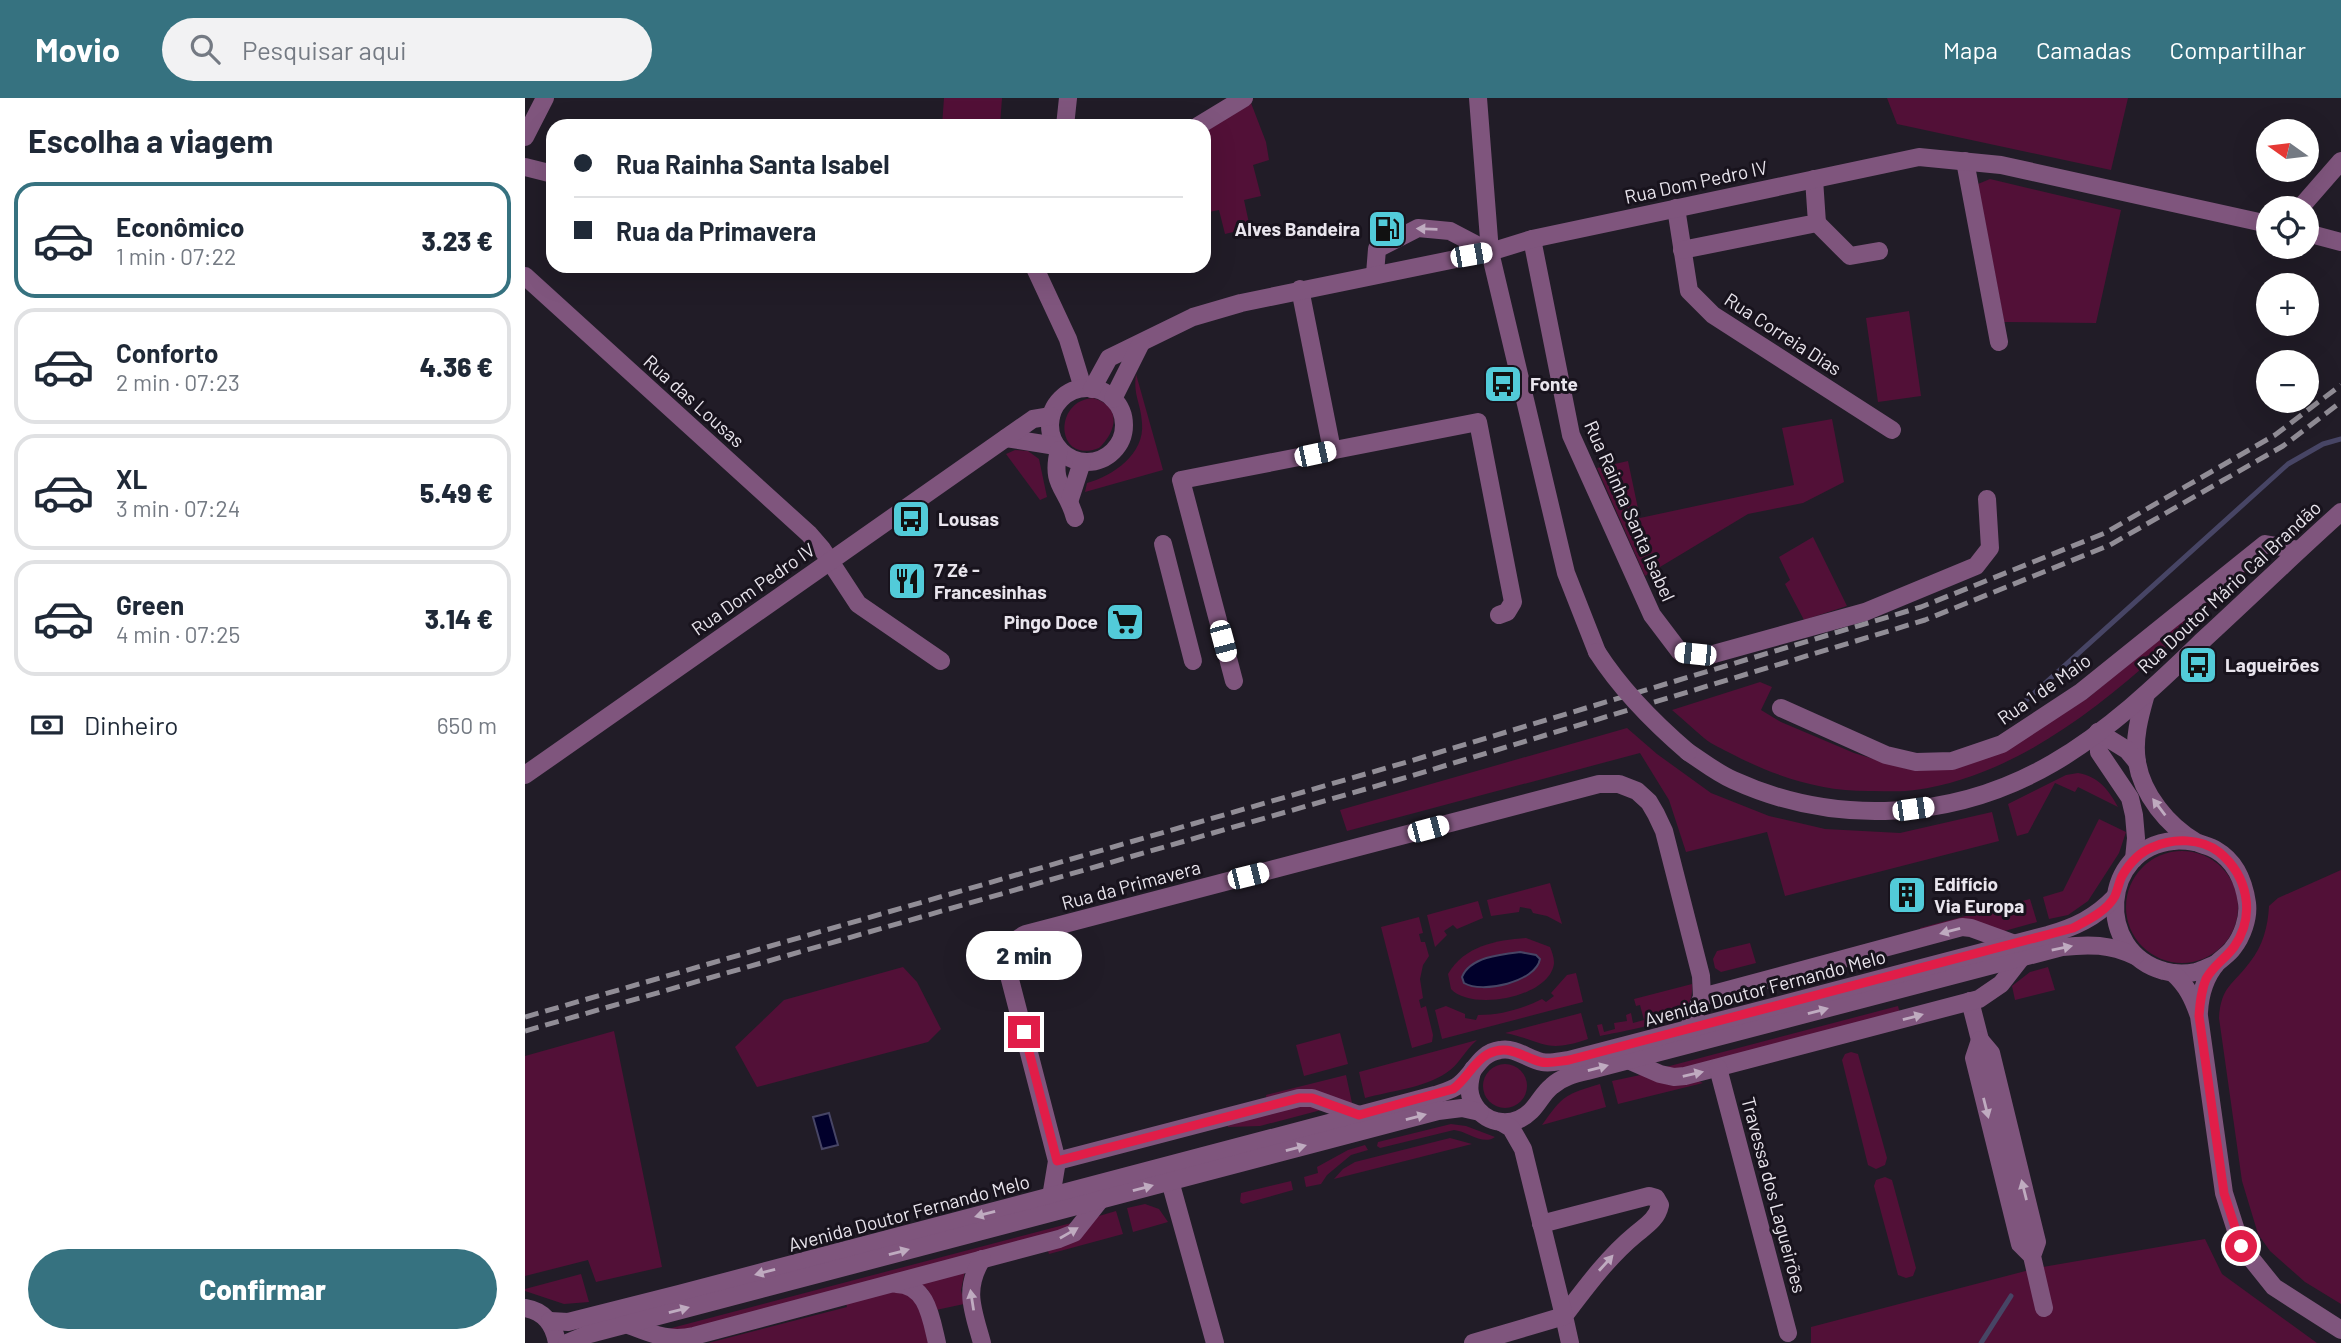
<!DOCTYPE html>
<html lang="pt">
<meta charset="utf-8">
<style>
:root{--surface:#fff;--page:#f2f2f3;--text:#1f2937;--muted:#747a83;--line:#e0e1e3;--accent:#367280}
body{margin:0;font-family:Barlow,sans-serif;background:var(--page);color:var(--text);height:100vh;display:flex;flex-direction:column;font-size:26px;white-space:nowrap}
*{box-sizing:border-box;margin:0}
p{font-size:23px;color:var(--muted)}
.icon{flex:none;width:38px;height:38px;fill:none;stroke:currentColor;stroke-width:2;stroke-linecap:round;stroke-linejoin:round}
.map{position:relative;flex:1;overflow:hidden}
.side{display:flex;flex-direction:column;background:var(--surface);width:525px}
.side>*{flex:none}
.top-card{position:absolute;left:21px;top:21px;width:665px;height:154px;border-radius:21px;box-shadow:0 7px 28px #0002;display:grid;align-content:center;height:154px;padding:0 28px;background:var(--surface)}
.needle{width:46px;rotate:284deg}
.buttons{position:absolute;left:1731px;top:21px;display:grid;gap:14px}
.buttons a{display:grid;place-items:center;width:63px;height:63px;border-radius:50%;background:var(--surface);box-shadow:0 7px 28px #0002;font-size:35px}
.end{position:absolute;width:32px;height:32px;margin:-16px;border:9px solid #e11d48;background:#fff;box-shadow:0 0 0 4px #fff}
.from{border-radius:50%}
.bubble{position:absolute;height:49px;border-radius:24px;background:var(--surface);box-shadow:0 7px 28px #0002;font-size:23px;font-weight:800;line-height:49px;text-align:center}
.car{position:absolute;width:21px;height:42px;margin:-21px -10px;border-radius:9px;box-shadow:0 0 5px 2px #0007;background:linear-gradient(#fff 24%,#345 0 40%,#fff 0 76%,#345 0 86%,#fff 0)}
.top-card b{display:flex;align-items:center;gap:24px;height:66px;font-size:26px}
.top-card b+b{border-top:2px solid var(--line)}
.top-card i{width:18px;height:18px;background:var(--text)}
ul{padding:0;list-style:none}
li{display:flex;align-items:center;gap:21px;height:116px;margin:0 14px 10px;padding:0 14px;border:4px solid var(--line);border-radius:21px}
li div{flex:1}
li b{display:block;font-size:26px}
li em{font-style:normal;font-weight:800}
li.active{border-color:var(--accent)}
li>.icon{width:63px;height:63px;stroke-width:1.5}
h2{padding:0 28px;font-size:32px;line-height:84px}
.pay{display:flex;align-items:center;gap:18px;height:77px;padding:0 28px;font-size:26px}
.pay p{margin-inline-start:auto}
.action{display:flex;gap:14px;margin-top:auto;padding:14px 28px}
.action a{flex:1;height:80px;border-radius:42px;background:var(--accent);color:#fff;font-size:28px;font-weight:800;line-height:80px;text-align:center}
header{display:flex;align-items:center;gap:42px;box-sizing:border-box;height:98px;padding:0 35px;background:var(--accent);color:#fff}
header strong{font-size:33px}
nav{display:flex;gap:38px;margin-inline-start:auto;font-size:24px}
.search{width:490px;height:63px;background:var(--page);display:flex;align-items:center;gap:18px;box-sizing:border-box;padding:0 24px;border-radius:38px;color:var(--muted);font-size:26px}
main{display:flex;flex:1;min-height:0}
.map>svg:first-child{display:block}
.green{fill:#521037}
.water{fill:#01002b;stroke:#474565;stroke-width:2}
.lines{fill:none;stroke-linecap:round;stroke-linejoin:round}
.stream{stroke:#474565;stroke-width:5}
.minor{stroke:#7f557d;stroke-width:18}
.rail{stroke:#918d96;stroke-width:5;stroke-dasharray:14 7;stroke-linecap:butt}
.minor-bridge{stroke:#7f557d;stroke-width:18}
.oneway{fill:#bfabc0}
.route{stroke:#e11d48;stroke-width:9}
.labels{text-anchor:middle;stroke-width:6;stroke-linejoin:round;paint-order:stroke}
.street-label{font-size:19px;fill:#e9e5ed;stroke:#18131d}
.poi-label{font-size:19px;font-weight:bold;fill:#e9e5ed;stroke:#18131d;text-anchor:start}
</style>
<header>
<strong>Movio</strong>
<div class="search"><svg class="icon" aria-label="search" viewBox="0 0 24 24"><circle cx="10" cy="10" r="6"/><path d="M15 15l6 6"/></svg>Pesquisar aqui</div>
<nav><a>Mapa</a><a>Camadas</a><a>Compartilhar</a></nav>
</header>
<main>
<section class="side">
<h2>Escolha a viagem</h2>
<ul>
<li class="active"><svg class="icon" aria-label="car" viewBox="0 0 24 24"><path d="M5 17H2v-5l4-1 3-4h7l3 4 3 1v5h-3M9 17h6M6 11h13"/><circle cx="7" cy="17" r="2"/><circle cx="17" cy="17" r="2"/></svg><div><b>Econômico</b><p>1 min · 07:22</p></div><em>3.23 €</em></li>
<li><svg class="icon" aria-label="car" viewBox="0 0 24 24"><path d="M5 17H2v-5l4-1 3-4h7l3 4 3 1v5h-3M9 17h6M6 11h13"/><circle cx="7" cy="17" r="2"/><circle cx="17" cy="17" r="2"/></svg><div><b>Conforto</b><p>2 min · 07:23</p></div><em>4.36 €</em></li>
<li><svg class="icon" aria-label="car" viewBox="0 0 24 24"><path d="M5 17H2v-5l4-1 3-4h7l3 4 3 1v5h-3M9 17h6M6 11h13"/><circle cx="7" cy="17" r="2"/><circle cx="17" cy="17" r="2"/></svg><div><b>XL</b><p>3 min · 07:24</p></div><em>5.49 €</em></li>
<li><svg class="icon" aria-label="car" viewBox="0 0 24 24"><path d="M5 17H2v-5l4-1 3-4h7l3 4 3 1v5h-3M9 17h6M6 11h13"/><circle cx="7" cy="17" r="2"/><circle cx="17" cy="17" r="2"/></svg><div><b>Green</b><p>4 min · 07:25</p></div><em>3.14 €</em></li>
</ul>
<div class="pay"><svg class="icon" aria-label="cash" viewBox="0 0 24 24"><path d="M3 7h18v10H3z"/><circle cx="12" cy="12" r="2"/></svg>Dinheiro<p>650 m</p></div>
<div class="action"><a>Confirmar</a></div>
</section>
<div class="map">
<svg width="1816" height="1245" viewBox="0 0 1816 1245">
<rect width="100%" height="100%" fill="#211c27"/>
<g class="green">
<polygon points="419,0 477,0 475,28 417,28"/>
<polygon points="1362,0 1603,0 1586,72 1372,26"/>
<polygon points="726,5 741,44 744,62 728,67 736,98 719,102 725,130 700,136 694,112 679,115 679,34"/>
<polygon points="1465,81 1596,112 1571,225 1479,224 1453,86"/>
<polygon points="1384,213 1396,298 1353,304 1341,220"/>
<path d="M611,276L638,372L560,394L562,385C588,378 620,356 617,325C616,305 608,298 611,276Z"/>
<path d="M568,300C597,308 592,333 574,350C531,367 527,303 568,300Z"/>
<polygon points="1307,321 1319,384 1278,405 1223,416 1120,478 1072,370 1103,363 1115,420 1269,387 1257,330"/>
<polygon points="490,352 503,353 514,361 522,399 515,402 481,356"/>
<polygon points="1288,439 1322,508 1279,522 1260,486 1265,482 1254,459"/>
<path d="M1744,452C1645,543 1530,673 1390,692C1377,694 1362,693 1348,693C1298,694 1251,679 1207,656C1198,651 1187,647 1179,640C1168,631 1158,621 1147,612L1235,584L1247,589L1236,612L1256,624L1329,655L1382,671L1403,670L1507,634L1563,600L1733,457Z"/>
<polygon points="1102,630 1132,656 1186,695 1244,718 1300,731 1375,735 1467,714 1474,743 1260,798 1242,734 1161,754 1144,702 1115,655 822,733 815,712"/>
<path d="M1553,675C1574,679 1583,691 1593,709L1553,689L1550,694L1530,685L1503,735L1492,738L1483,706L1541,677Z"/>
<polygon points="1574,721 1601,734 1594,755 1563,803 1543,817 1524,821 1518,799 1538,793"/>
<circle cx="1657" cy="809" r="56"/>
<path d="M1816,772V1206L1780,1184L1745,1153L1733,1136L1717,1083L1694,920C1696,888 1708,887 1725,864C1738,848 1743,828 1744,808L1753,800Z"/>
<polygon points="1025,785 1037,826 1022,818 1008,815 1006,811 995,809 994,814 966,818 962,802"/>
<polygon points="1505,801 1512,824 1476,834 1396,835 1395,830"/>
<polygon points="953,803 958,820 932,831 928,827 919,833 922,837 910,849 902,817"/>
<polygon points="894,819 898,835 894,836 896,844 900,844 904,858 898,867 895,881 898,900 894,902 896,910 901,908 908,937 907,944 887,950 856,829"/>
<path d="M1001,840L1025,849C1027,854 1029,859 1029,865C1026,899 947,914 926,891L923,876C939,848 971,842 1001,840Z"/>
<polygon points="1225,845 1231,865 1196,874 1190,870 1188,861 1192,853"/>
<polygon points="378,869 392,884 416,931 403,944 232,989 210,949 259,902"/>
<polygon points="1523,869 1530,892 1490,902 1487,888 1505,874"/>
<path d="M1051,875L1058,904L917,941L910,912L921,908L940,916V920L951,922L953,917C976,917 997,911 1017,901L1021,904L1029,898L1026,895L1042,877Z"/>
<path d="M1167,886C1168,898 1165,908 1155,915C1141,926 1094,934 1075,938L1072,927L1077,926L1079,934L1090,931L1089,925L1102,923L1101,917L1106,915L1108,925L1119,922L1115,907L1111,908L1109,901Z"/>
<polygon points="1373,908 1375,916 1148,974 1137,970"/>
<path d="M1056,915L1063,941C1019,956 1020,943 980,935Z"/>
<polygon points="89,933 137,1169 71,1184 63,1162 0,1178 0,958"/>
<polygon points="815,935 823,966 779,978 771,947"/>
<path d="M952,942C940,952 934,967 921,975C899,990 865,993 840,1000L834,974Z"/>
<polygon points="1326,954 1333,956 1362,1060 1360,1067 1351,1071 1343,1067 1317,962 1320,956"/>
<circle cx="980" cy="988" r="22"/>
<polygon points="1120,976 1171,982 1178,985 1093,1006 1087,983"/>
<polygon points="821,977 827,1005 742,1003 741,997"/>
<path d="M1075,986L1081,1009L1017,1027C1038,997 1041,996 1075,986Z"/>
<polygon points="778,1006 800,1011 735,1028 703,1029 702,1025"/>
<path d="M926,1026L941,1028L970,1039C958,1048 942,1033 929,1032L855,1050L852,1048L853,1044Z"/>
<polygon points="925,1040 947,1046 809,1081 818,1071 830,1064"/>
<polygon points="840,1047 843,1052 826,1057 802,1077 796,1086 781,1089 779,1079 793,1075 792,1069 823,1052"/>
<polygon points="1360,1079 1367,1082 1391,1170 1388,1178 1381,1180 1373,1177 1349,1088 1351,1082"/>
<polygon points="766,1083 768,1092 718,1106 715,1104 716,1095"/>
<polygon points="620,1106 634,1111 643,1124 608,1134 602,1110"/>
<polygon points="591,1113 598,1136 524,1156 522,1150 574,1118"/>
<polygon points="550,1124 542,1132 153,1235 139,1232"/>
<polygon points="1680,1141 1697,1176 1792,1245 1286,1245 1286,1229 1512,1170"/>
<polygon points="440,1173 436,1192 439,1206 411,1212 403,1192 394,1184"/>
<polygon points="56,1176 64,1204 39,1206 0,1193 0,1191"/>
<polygon points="363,1191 389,1198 397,1213 405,1245 183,1245 322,1209 320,1202"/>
</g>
<g class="water">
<path d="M995,854L1011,857L1015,861C1011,884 957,896 939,885L937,879C945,859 977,856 995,854Z"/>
<polygon points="304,1015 313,1047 297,1051 288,1019"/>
</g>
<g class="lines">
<g class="stream">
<polyline points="1496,607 1763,366 1798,346 1816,341"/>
<polyline points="1456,1245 1486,1198"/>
</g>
<g class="minor">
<polyline points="953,0 965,154 1041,475 1072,554"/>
<polyline points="540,28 543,0"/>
<polyline points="673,28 719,0"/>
<polyline points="0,39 20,0"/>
<polyline points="1440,63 1474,244"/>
<polyline points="0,69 28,76"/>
<polyline points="1151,110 1164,193 1188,217 1367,332"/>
<polyline points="1775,110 1816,63"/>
<polyline points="1292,125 1325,158 1354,153"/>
<polyline points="1782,135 1816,144"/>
<polyline points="1007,141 1046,337 1127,517 1155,554 1185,557 1340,514 1451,468 1465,450 1462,401"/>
<polyline points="1157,152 1292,125 1289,81"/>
<polyline points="509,168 543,241 558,290"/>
<polyline points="850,176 852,151 893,130 925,133 965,154"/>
<polyline points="0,178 284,436 297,451 333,506 416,563"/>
<polyline points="775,191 807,352"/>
<circle cx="562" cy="327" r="37"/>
<polyline points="567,291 584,260 668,219 716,205 965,154 1007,141 1394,59 1476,67 1743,126"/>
<polyline points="588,301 616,245"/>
<polyline points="481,340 531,348"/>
<path d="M534,352C525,388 542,389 550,420"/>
<polyline points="545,401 557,364"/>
<polyline points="638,446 668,563"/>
<polyline points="709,583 656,382 953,324 988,504 982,514 974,517"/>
<path d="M1621,596C1615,617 1608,641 1612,664C1617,696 1643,728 1671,744C1677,747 1685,748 1691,752C1710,763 1719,784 1722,805C1724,820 1717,839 1708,850C1704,856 1697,860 1692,865C1680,879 1675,897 1674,914"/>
<polyline points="1256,610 1361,657 1391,664 1427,663 1477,646 1556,594 1740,446 1774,452"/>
<polyline points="1573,634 1574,654 1605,700 1609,717 1611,740 1609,761"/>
<polyline points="1573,634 1602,652 1612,664"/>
<path d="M1163,654C1177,663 1192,675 1208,682C1311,729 1430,722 1528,665C1583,633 1631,588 1676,544C1723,501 1769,456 1816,414"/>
<polyline points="0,677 508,321 526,318"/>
<path d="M1670,744C1663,743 1655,742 1648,743C1576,750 1569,854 1639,873C1649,876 1661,876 1671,874C1678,872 1685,868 1691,866"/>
<path d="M1648,875C1662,888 1668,900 1674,918L1699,1095L1716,1148L1749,1189L1816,1232"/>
<polyline points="1177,899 1437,829 1446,830 1490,846"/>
<polyline points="1445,903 1455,942"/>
<polyline points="1103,962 1135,976 1149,979 1160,978 1454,901 1476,886 1497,859"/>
<polyline points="1193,970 1263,1235"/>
<path d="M948,971C943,986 942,999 953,1012C967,1028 991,1028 1006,1013C1014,1005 1018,995 1027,988C1037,979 1049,976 1062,973L1537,849C1564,846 1585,846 1610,858"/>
<polyline points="532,1063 774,1000 787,1000 834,1017"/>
<polyline points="645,1083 690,1245"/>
<path d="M526,1099L532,1063L481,866C483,851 488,842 501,836L1074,686H1094L1112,693L1124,704L1131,716L1139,733L1176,878L1177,899L1163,931"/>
<path d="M1016,1126L1124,1098L1131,1100L1135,1107C1132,1121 1122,1127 1111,1136C1083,1159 1061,1189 1039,1218L1045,1245"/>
<polyline points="1507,1158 1495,1146 1449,960 1455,942 1466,955 1512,1144 1507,1158 1519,1210"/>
<path d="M371,1186C402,1186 406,1220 412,1245"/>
<path d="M0,1210C19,1213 29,1226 32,1245"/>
<path d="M25,1223L43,1224L154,1196L910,997C919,994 928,992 935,986C950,974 954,955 975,952C991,949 1002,961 1017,964C1025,966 1035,963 1044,962L1523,837C1550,829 1570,820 1590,799"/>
<path d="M101,1226C126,1235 142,1244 169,1238L534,1141L549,1135L576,1101"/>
<polyline points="42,1245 61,1237 913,1013 937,1010 955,1014"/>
<path d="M457,1245C448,1212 438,1192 457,1161"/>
<polyline points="948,1245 1039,1218 998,1051 986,1030 976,1024"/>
</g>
<g class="rail">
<polyline points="0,919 882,664 1396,509 1580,435 1750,337 1816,287"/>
<polyline points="0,933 886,678 1400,522 1585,447 1758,348 1816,304"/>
</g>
<path class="minor-bridge" d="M1072,554C1097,593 1128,624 1163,654"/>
</g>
<defs><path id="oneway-solid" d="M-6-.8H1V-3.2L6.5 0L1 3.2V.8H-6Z" transform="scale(1.75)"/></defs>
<g class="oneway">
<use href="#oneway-solid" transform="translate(902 131) rotate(-178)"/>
<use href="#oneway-solid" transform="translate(1634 709) rotate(-127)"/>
<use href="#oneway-solid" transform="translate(1425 833) rotate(165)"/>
<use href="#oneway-solid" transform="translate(1537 850) rotate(-11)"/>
<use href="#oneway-solid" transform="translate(1293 913) rotate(-15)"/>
<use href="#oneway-solid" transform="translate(1388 919) rotate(-15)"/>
<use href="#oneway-solid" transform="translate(1073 970) rotate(-15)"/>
<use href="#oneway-solid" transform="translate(1168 976) rotate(-13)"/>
<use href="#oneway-solid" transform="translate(1461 1010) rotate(76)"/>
<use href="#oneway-solid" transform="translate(891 1019) rotate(-15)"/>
<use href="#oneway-solid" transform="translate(771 1050) rotate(-15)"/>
<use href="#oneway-solid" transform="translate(618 1090) rotate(-15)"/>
<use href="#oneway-solid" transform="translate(1499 1092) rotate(-104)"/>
<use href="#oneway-solid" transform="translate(460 1116) rotate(165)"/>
<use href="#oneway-solid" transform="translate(544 1135) rotate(-30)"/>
<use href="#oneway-solid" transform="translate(374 1154) rotate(-15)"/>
<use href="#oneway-solid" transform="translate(1081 1165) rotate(-48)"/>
<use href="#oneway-solid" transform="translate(240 1174) rotate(165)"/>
<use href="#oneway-solid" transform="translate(447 1202) rotate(-99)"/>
<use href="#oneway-solid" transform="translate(154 1212) rotate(-15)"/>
</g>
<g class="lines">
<path class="route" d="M499,934L532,1063L774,1000H787L834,1017L928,991C942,981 948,964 963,956C983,945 997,959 1016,964C1025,966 1035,963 1044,962L1548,830C1563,822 1582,813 1590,798C1593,791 1594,784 1597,778C1604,766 1615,754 1628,749C1648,740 1676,740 1694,754C1723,778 1731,817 1709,849C1700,861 1688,868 1681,881C1676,893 1675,905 1674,918L1699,1095L1716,1148"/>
</g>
<defs>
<symbol id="fuel-square" viewBox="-11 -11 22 22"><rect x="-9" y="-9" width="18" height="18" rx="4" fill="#52cbd9" stroke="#18131d"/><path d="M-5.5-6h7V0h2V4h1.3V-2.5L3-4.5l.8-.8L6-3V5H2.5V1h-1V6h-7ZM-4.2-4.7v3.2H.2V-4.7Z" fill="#111"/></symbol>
<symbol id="bus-square" viewBox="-11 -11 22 22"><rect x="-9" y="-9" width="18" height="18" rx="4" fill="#52cbd9" stroke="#18131d"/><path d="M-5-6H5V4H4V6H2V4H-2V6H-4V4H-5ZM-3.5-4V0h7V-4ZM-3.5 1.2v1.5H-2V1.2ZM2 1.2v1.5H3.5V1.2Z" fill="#111"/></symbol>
<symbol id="restaurant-square" viewBox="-11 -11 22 22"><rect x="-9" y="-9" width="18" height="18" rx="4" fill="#52cbd9" stroke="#18131d"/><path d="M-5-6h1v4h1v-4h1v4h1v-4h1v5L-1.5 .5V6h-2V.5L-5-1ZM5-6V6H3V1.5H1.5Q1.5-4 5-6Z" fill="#111"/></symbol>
<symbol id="supermarket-square" viewBox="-11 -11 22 22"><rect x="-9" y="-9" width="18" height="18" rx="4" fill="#52cbd9" stroke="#18131d"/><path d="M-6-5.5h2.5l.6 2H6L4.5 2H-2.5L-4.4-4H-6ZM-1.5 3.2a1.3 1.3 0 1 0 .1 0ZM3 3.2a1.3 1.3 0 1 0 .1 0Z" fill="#111"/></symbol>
<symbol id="building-square" viewBox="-11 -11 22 22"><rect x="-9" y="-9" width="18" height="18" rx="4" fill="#52cbd9" stroke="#18131d"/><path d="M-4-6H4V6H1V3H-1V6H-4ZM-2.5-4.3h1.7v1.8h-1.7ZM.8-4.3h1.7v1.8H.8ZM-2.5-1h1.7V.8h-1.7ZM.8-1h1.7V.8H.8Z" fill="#111"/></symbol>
</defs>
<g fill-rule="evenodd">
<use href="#fuel-square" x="840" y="109" width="44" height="44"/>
<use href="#bus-square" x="956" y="264" width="44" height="44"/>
<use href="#bus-square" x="364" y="399" width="44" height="44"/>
<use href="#restaurant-square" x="360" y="461" width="44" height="44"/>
<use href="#supermarket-square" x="578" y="502" width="44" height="44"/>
<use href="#bus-square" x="1651" y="545" width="44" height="44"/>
<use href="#building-square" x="1360" y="775" width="44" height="44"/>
</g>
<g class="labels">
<g class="street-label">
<text transform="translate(1171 84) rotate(-12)" y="7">Rua Dom Pedro IV</text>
<text transform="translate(1258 236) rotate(33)" y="7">Rua Correia Dias</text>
<text transform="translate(169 303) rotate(42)" y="7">Rua das Lousas</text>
<text transform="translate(1105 413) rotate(66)" y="7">Rua Rainha Santa Isabel</text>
<text transform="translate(1704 489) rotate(-43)" y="7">Rua Doutor Mário Cal Brandão</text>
<text transform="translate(228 491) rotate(-35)" y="7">Rua Dom Pedro IV</text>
<text transform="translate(1519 591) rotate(-35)" y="7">Rua 1 de Maio</text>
<text transform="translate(606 787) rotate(-15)" y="7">Rua da Primavera</text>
<text transform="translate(1240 890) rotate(-15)" y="7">Avenida Doutor Fernando Melo</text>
<text transform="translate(1249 1097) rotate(75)" y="7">Travessa dos Lagueirões</text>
<text transform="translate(384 1115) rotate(-15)" y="7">Avenida Doutor Fernando Melo</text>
</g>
<g class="poi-label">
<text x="835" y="138" text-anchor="end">Alves Bandeira</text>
<text x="1005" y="293">Fonte</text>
<text x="413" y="428">Lousas</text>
<text x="409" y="479">7 Zé -<tspan x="409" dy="22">Francesinhas</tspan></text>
<text x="573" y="531" text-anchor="end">Pingo Doce</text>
<text x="1700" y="574">Lagueirões</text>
<text x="1409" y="793">Edifício<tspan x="1409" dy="22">Via Europa</tspan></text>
</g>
</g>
</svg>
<div class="buttons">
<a><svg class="needle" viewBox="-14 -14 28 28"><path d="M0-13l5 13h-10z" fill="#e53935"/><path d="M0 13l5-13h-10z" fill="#747a83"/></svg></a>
<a><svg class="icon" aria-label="locate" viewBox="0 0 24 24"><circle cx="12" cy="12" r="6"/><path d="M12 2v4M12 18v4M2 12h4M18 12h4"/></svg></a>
<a>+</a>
<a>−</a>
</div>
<i class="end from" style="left:1716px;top:1148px"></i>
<i class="end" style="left:499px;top:934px"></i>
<div class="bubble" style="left:441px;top:833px;width:116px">2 min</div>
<i class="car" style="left:946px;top:157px;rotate:80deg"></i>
<i class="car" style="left:790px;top:356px;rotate:78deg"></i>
<i class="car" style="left:698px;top:543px;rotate:165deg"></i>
<i class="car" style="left:1170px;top:556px;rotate:276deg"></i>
<i class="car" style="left:1388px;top:711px;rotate:82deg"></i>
<i class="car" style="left:903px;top:731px;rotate:75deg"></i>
<i class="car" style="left:723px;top:778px;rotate:76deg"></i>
<div class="top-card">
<b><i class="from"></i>Rua Rainha Santa Isabel</b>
<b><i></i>Rua da Primavera</b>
</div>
</div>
</main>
